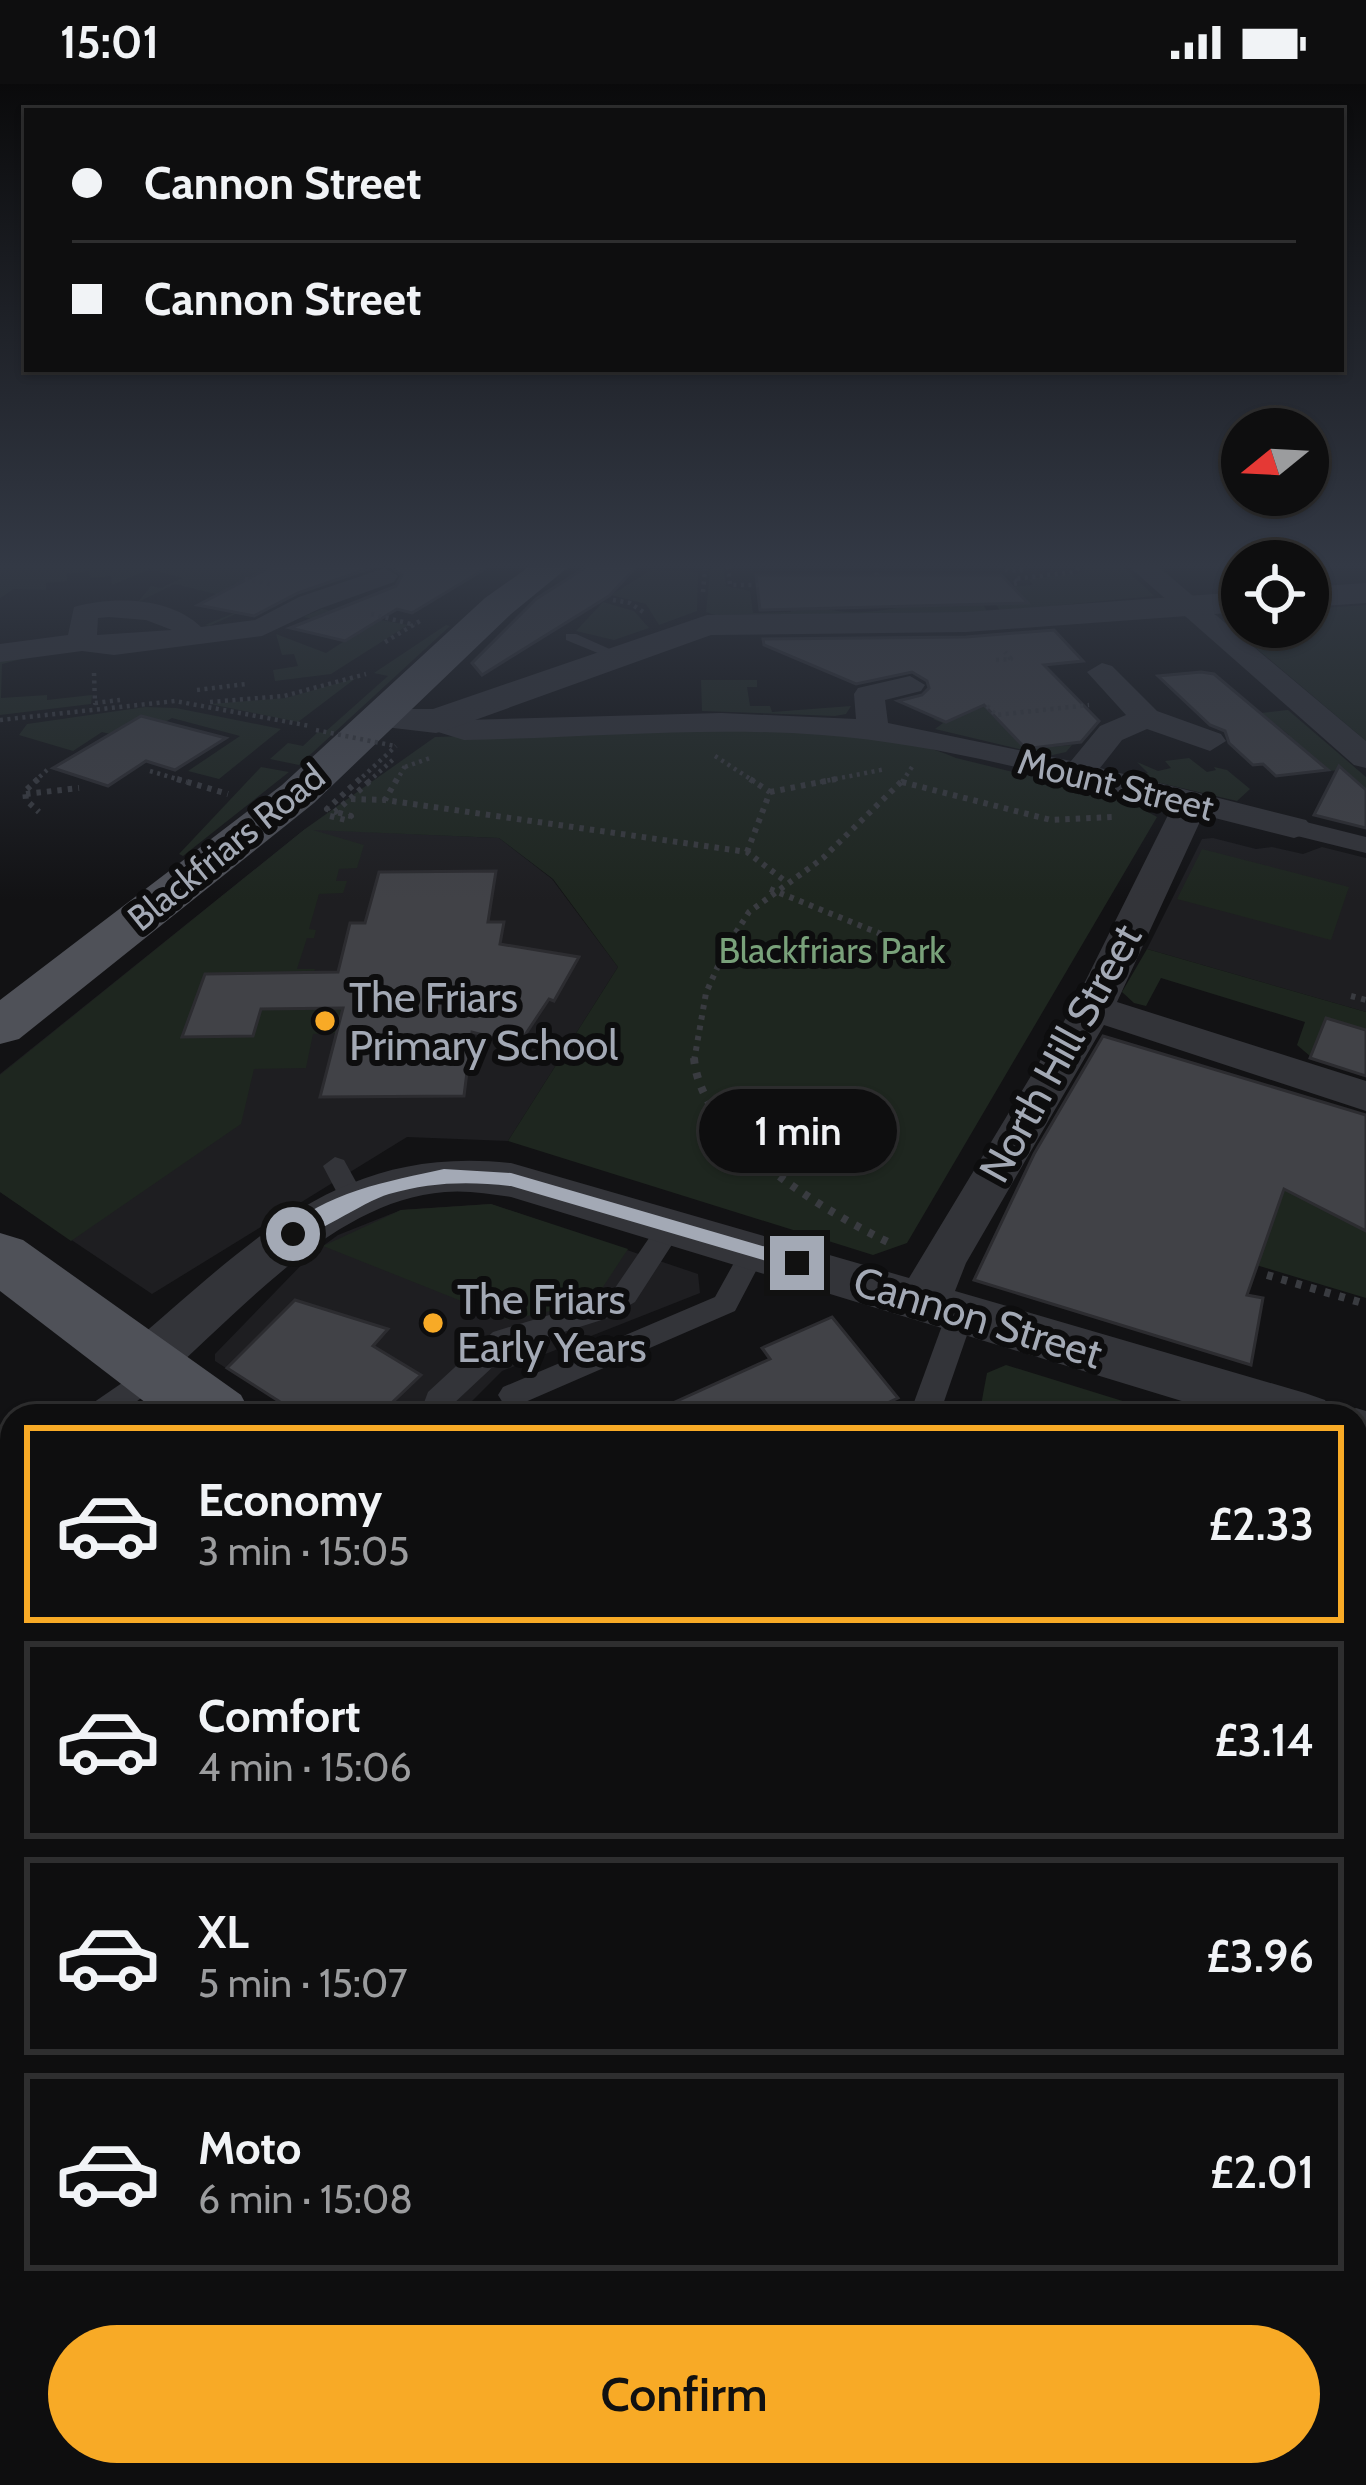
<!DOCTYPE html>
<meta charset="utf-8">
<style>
:root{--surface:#0e0e0f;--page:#171718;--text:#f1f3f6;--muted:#9b9c9e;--line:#2e2e2f;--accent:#f8aa26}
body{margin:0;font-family:Cabin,sans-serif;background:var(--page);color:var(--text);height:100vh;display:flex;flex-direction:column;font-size:45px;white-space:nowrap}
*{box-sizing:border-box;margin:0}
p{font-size:39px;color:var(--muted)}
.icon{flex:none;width:66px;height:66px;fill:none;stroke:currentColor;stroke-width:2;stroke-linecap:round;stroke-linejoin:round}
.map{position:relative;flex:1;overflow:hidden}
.sheet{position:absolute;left:0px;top:1320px;width:1368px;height:1083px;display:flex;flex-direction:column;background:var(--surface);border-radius:36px 36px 0 0;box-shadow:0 3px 9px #0004,0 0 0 3px var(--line)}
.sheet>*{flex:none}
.banner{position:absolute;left:24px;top:24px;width:1320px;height:264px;border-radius:0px;box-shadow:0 3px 9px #0004,0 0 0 3px var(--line);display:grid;align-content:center;height:264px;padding:0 48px;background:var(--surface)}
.needle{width:78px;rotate:252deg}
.buttons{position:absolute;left:1221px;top:324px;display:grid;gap:24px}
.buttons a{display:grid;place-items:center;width:108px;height:108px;border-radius:50%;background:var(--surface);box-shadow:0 3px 9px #0004,0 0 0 3px var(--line);font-size:60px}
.end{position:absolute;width:54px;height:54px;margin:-27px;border:15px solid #a3a9b5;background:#111;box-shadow:0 0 0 6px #111}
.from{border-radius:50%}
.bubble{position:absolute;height:84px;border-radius:42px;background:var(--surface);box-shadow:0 3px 9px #0004,0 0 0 3px var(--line);font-size:39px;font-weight:600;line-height:84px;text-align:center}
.banner b{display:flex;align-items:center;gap:42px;height:114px;font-size:45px}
.banner b+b{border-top:3px solid var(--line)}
.banner i{width:30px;height:30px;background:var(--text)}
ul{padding:21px 0 0;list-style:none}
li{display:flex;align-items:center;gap:36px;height:198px;margin:0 24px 18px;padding:0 24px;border:6px solid var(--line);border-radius:0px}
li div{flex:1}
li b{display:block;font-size:45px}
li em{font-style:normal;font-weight:600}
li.on{border-color:var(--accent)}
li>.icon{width:108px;height:108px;stroke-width:1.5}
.cta{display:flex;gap:24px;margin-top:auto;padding:24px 48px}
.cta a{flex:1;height:138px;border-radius:72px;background:var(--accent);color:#111;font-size:48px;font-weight:600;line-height:138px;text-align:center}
.status{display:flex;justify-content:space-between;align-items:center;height:84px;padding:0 60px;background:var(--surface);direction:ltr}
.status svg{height:33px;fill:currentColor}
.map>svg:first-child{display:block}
.built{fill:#1e1e21}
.green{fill:#1e261f}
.building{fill:#414247;stroke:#2c2c30;stroke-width:3}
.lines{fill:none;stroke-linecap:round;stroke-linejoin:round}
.path-far3{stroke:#393b40;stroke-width:4.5;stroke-dasharray:3 4.5;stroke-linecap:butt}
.path-far2{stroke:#393b40;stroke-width:6;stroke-dasharray:4.5 6;stroke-linecap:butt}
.path-far1{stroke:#393b40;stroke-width:8;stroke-dasharray:6 9;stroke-linecap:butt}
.path{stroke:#393b40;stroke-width:12;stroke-dasharray:9 15;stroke-linecap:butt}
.service{fill:#333439;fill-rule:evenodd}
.pedestrian{fill:#333439;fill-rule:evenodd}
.minor{fill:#333439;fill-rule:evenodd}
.tertiary{fill:#333439;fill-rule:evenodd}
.primary{fill:#4f5158;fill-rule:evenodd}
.path-bridge-far1{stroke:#393b40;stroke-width:4.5;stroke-dasharray:3 4.5;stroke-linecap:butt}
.path-bridge{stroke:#393b40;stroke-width:6;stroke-dasharray:4.5 6;stroke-linecap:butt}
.route{fill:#a3a9b5}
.poi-dot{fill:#f8aa26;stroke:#0d0d0e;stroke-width:4.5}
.labels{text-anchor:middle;stroke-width:12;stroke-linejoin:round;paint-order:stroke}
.far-street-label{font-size:36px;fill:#a3a9b5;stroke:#0d0d0e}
.far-park-label{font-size:36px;fill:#79a17a;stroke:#0d0d0e}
.poi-label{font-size:42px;fill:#a3a9b5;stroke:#0d0d0e;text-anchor:start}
.street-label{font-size:42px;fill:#a3a9b5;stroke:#0d0d0e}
</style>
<div class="status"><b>15:01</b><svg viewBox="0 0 49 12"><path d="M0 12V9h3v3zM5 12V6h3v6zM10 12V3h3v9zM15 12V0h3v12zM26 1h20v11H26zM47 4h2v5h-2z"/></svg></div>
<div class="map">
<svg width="1366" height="2401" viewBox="0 0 1366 2401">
<rect width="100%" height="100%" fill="#121214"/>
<g class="built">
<polygon points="305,745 499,754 552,795 618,883 508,1057 407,1053 152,1210 0,1108 0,990"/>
<polygon points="1213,754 1256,765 1272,763 1303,770 1322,763 1366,774 1366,928 1147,865 1202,755"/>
<polygon points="491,1120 698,1190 700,1209 502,1287 466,1323 476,1332 300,1332 215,1277 215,1270 312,1170 338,1151 401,1126"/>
</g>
<g class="green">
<polygon points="0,480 276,480 244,495 289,506 209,542 205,541 256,520 175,500 138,518 151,502 161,504 182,494 150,485 112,501 111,492 90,494 89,487 67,490 67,497 46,499 46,506 14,505 0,514"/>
<polygon points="1082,480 1121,480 1154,512 1000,527 986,504 1033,501 1028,495 1080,489 1085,486"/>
<path d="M714,484H724L726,502L750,507L753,529L791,528L789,508C849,550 913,514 979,511L987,528L715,531L706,528L710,486Z"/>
<polygon points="653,485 698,488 697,527 659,541 646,520 611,511"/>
<polygon points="603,518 634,527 649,544 614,556 576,547"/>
<polygon points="1366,521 1366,657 1223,536 1226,530 1242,529 1242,543 1308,543 1308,525"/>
<polygon points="322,525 408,541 331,590 275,597 273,586 298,582 294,570 282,571 276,550 326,569 366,543 303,533"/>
<polygon points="446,541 450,542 299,681 270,675 288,659 303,662 318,648 324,649 388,592 374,589"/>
<polygon points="33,572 2,580 1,614 47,611 47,616 92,611 91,620 0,631 0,577"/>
<polygon points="356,594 298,638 210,620 286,614"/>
<polygon points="701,596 757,596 757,603 747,603 750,622 770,622 772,628 851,622 846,630 835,632 702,627"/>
<polygon points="1010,599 1021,660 1026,665 1072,661 1066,668 1048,672 935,645 943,639 933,635"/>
<polygon points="145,623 176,624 281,645 219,695 188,687 240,652 172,634 134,656 102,648 73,667 19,651 27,640"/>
<polygon points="1288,626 1366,693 1366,713 1343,686 1312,688 1286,654 1289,651 1261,629"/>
<path d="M702,644C779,646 885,643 956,674L1124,715L1157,733L907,1159L873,1171L508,1057L618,883L553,795L499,754L313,746L364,761L357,784L339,785L336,797H347L343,809L319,810L309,845L316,846L314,854H307L297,885H315L308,906L272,889L205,890L183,952H253L262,922L344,924L337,949L313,950L306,984L254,985L241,1040L71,1157L0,1108V991L305,745L435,653Z"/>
<polygon points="1189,674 1207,688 1216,686 1214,683 1227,686 1250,705 1237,717 1130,692 1133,686 1138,691 1148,689 1137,678 1158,687 1171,684 1165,677"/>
<polygon points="261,683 289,688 183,772 179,770"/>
<polygon points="1202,765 1349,803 1331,856 1177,815"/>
<polygon points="1147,865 1366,928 1366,946 1327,934 1317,956 1366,989 1310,972 1297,961 1305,938 1161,894 1146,922 1134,919 1122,908"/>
<polygon points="1308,1046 1332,1129 1366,1147 1366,1214 1256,1181"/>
<polygon points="491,1120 628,1165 599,1209 573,1222 509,1236 323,1162 401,1126"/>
<polygon points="1006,1281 1171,1332 979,1332 987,1289"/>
<polygon points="480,2391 630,2391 636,2401 485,2401"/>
</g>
<g class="building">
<polygon points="276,480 382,480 298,509 254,532 198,521"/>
<polygon points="387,480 493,480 412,529 397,525 345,557 290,544 396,502 402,491"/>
<polygon points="591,480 639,480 609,512 482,591 472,579 536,515"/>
<polygon points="756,491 1001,491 1028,519 760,526"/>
<polygon points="1054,546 1083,577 1044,581 1099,637 1081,658 1032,664 1024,663 984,621 946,638 898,617 922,611 929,604 927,597 912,588 856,600 764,561 763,555 966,553"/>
<polygon points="1201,588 1214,590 1328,686 1276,692 1263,680 1253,681 1229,659 1225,647 1210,641 1158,592"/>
<polygon points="141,632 226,654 175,686 146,677 108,702 53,684"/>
<polygon points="1339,682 1366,706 1366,744 1314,731"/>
<polygon points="496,787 488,838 504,838 500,860 579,873 554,917 549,915 519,960 472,948 464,1012 320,1013 343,924 261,925 253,952 182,953 205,890 338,888 350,839 365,839 379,788"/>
<polygon points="1326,934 1366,946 1366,992 1310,974"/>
<polygon points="1103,952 1366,1031 1366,1147 1284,1105 1247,1211 1263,1214 1251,1281 974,1196 1034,1070"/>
<polygon points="295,1216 388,1245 373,1262 421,1291 378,1332 302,1332 227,1284"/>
<polygon points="832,1233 898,1314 859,1332 644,1332 770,1275 762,1264"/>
</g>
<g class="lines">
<g class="path-far3">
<polyline points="1000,480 1008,487 1023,486"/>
<polyline points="875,481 877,491"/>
<polyline points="728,482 730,501 759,501"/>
<polyline points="245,495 274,501"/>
<polyline points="1014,500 1019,499 1014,495 1074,488 1079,484 1076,480"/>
<polyline points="703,508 705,485"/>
<polyline points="613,516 630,519 646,530"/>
<polyline points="371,530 415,541"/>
<polyline points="385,558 420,537"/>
<polyline points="996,576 1011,575 1005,568"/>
<polyline points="94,589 95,619 120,616"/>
<polyline points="197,606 246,600"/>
<polyline points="210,618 284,612 366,590"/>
<polyline points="987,622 996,631 1089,621"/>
<polyline points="0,636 175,617 310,642"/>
<polyline points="715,672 755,698"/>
<polyline points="405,683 430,674"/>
<polyline points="150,687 187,698"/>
<polyline points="34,698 47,686"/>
<polyline points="396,698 405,682"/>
<polyline points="820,698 886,685"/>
<polyline points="902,698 912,683"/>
</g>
<g class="path-far2">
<polyline points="38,695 25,707 26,716 39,728"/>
<polyline points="177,695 228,710"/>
<polyline points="397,695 385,716 747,768 785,797"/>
<polyline points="902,698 1051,736 1112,733"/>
<polyline points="770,708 836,695"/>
<polyline points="26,710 79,704"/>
<polyline points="351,715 385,716"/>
<polyline points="330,732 346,736 351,732 336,728"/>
<polyline points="747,768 770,708 750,695"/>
<polyline points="770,805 955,880"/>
<polyline points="1351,912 1366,916"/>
<polyline points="694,977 706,909 726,864 749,828 823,774 904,695"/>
</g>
<g class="path-far1">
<path d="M694,974C700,1055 827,1129 894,1161"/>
<polyline points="1267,1191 1366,1220"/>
</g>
<g class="path">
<polyline points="1027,2391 1039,2401"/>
<polyline points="787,2401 792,2391"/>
</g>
<g class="service">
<polygon points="566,550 576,550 623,571 610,574 566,556"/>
<polygon points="335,1073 344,1076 366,1116 362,1122 344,1122 323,1082"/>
<polygon points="671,1133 684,1142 635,1218 608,1234 513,1264 451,1322 449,1332 419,1332 428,1308 493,1248 589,1219 615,1204 662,1135"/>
<polygon points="754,1156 767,1166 735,1227 523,1319 513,1323 503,1319 498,1311 503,1303 715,1213 745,1159"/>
<polygon points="961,1217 971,1221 975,1228 939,1332 909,1332 947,1228 951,1221"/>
<polygon points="154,1277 164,1280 168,1288 164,1296 118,1332 82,1332 87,1323"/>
<polygon points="12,1383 12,1413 0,1417 0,1388"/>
</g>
<polygon class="pedestrian" points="1294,735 1366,753 1366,769 1285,749 1281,743"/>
<g class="minor">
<polygon points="1126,480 1155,480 1366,657 1366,684 1354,681"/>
<path d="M385,484L398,492L394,498L319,525L262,552L114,571L82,567L0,578V560L68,551L74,523C113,512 170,513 201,543L255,536L299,513ZM109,533L146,536L172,546L97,551L98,534Z"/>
<path d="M1102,579L1112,582L1157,627L1221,650L1226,657L1210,667L1147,645L1122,656L1100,684L1306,736L1312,743L1306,750L1294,754L1203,731L1117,918L1366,997V1027L1104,941L966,1179L955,1207L1305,1309L1325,1316L1333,1332H1231L511,1113C489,1110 467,1106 445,1108C335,1116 241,1227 162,1296L143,1302L124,1296L116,1281L124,1266C249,1162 334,1060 511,1079L909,1194L1072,924L1172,723C1057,693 942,660 822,651C703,642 583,654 464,656L425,644L420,637L436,628L466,636L721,629L856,635L854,610L858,604L910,592L925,601L921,607L885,616L888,639L1071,677L1100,642L1126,631L1087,588Z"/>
<polygon points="1356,1324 1366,1327 1366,1373 1356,1370 1356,1332 1335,1332"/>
<polygon points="0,1538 12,1543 12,1608 0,1604"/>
<polygon points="0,1942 12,1947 12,2052 0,2047"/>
<polygon points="1366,2330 1366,2401 1313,2401 1316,2391 1356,2391 1356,2334"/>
<polygon points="113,2391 205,2391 209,2401 117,2401"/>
</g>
<g class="tertiary">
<polygon points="1366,499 1366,519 1308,523 1308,503"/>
<polygon points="1242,508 1242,528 966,548 711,551 450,645 436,649 368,641 363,633 368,625 433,625 707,531 966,528"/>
</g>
<g class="primary">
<polygon points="533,480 572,480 511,530 314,719 19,955 0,960 0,916 282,701 485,514"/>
<polygon points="0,1149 23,1156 241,1311 252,1332 163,1332 0,1207"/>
<polygon points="1356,2077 1366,2081 1366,2192 1356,2188"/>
</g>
<g class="path-bridge-far1">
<polyline points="316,646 395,662"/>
<polyline points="357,698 396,662"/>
<polyline points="368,698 396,673"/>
</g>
<polyline class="path-bridge" points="360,695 327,725 335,728 372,695"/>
</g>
<linearGradient id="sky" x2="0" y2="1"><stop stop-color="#0a0a0b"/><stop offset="0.59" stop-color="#333945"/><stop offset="1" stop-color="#333945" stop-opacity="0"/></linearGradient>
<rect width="1366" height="816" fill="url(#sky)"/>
<path class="route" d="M444,1085L511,1089L797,1172L807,1179L797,1186L511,1102C468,1097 430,1098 389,1110C361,1118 308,1158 286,1155L283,1150C321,1108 391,1097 444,1085Z"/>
<g class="poi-dot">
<circle cx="325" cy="937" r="12"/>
<circle cx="433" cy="1239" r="12"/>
</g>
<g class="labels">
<g class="far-street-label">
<text transform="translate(1116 700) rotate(14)" y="13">Mount Street</text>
<text transform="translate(226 763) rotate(-39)" y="13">Blackfriars Road</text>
</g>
<g class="far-park-label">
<text x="832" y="879">Blackfriars Park</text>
</g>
<g class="poi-label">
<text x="349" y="928">The Friars<tspan x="349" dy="48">Primary School</tspan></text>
<text x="457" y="1230">The Friars<tspan x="457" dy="48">Early Years</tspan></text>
</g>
<g class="street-label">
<text transform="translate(1060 969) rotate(-61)" y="15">North Hill Street</text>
<text transform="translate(978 1233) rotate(17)" y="15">Cannon Street</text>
</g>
</g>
</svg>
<div class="buttons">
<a><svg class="needle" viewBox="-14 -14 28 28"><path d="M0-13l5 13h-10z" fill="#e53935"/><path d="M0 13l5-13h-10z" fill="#9b9c9e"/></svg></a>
<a><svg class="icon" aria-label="locate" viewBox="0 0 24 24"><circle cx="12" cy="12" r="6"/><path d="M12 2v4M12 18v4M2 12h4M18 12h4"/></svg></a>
</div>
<i class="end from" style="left:293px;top:1150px"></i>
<i class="end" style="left:797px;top:1179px"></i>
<div class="bubble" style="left:699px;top:1005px;width:198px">1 min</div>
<div class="banner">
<b><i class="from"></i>Cannon Street</b>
<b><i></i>Cannon Street</b>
</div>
<section class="sheet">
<ul>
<li class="on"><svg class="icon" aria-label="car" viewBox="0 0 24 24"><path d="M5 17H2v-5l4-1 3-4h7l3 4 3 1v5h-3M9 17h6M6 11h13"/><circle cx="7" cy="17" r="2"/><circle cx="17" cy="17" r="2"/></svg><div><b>Economy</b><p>3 min · 15:05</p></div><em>£2.33</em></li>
<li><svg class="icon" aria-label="car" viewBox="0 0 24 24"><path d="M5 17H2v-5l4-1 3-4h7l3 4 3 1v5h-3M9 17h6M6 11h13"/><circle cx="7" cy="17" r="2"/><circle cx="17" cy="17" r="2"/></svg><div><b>Comfort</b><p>4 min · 15:06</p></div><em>£3.14</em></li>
<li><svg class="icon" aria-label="car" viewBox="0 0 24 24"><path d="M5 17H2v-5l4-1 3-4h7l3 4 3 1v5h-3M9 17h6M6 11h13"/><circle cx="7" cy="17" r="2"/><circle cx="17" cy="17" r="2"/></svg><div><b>XL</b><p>5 min · 15:07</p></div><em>£3.96</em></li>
<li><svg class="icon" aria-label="car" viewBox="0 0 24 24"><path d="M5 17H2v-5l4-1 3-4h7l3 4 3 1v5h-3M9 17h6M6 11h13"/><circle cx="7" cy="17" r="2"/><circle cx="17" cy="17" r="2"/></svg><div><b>Moto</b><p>6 min · 15:08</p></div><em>£2.01</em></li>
</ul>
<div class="cta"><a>Confirm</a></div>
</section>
</div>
